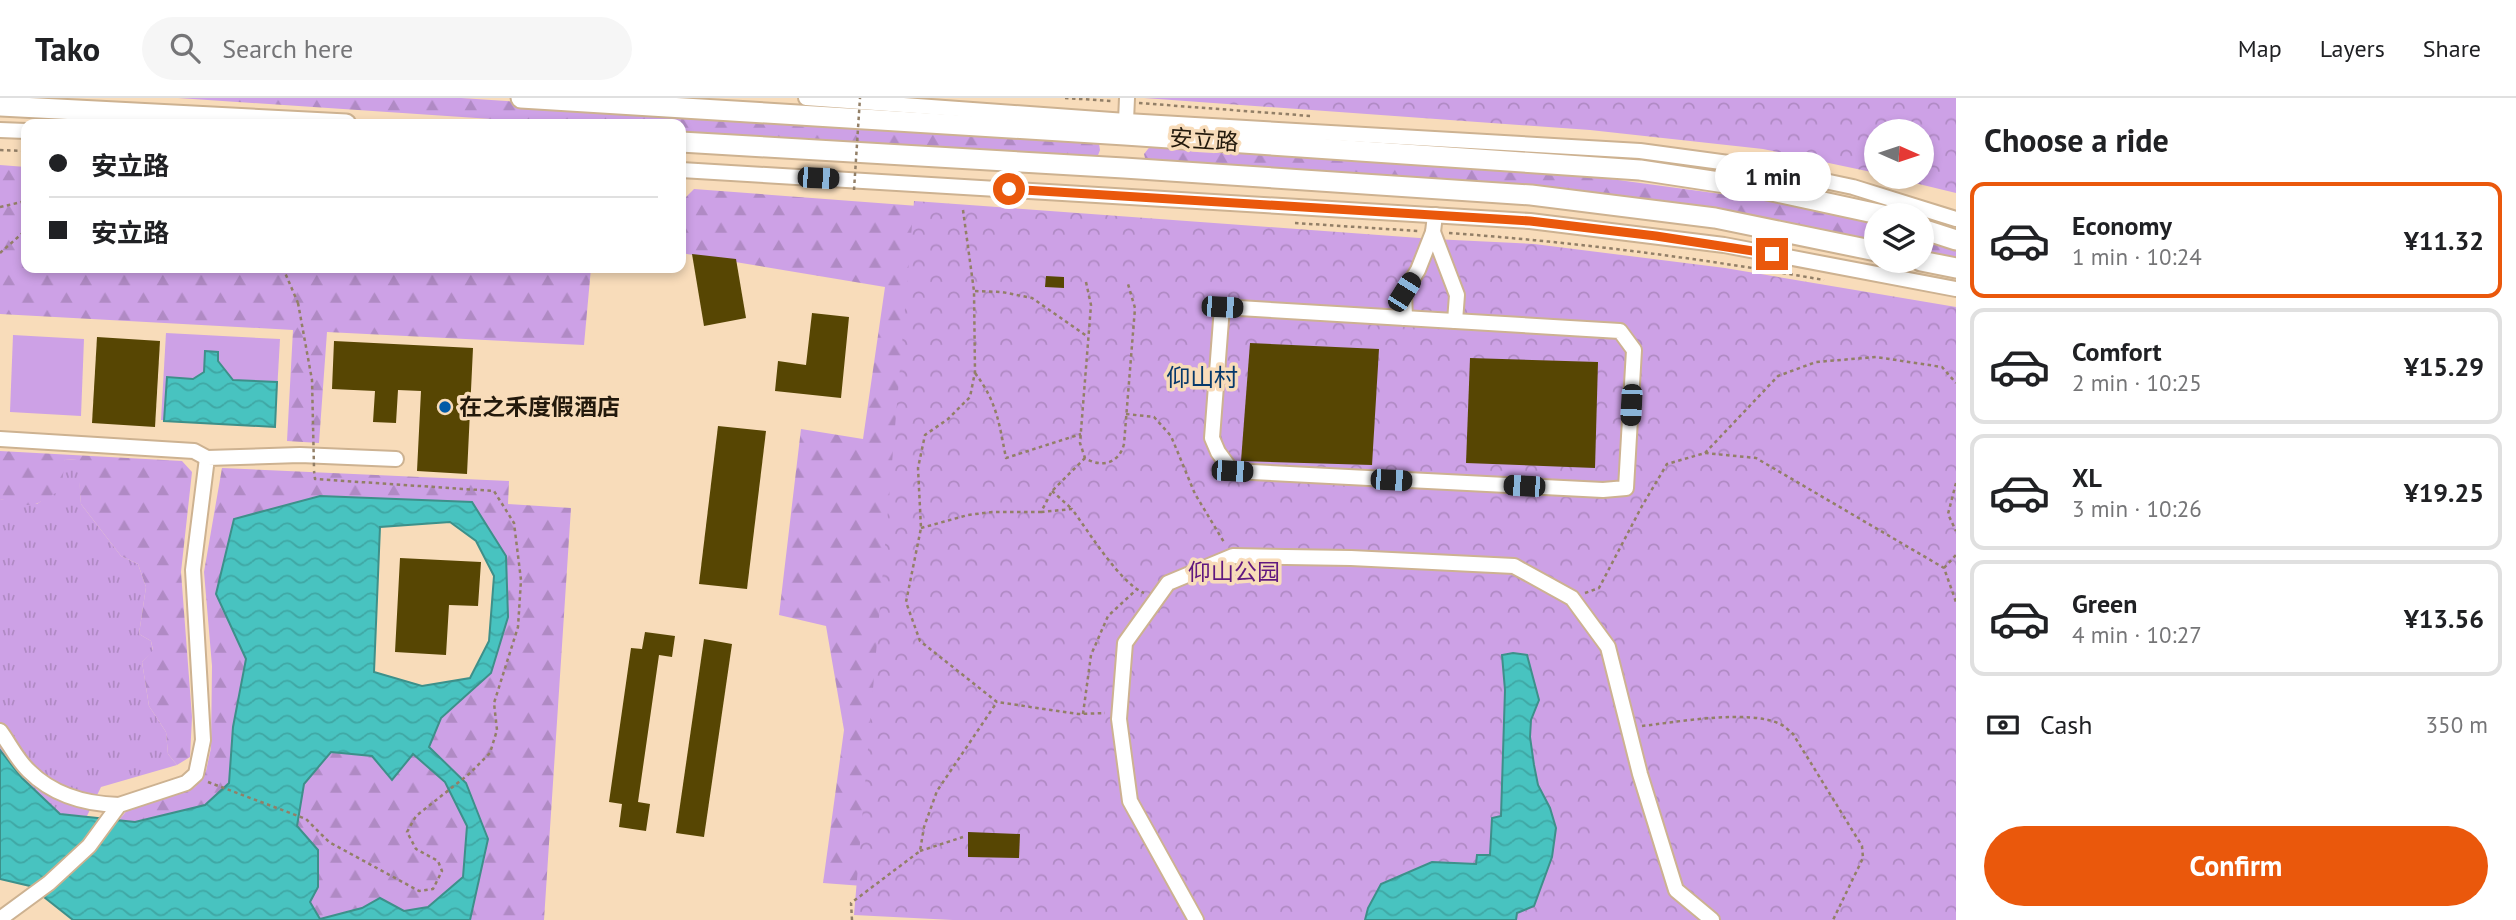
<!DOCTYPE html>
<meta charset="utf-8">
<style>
:root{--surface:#fff;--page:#f6f6f6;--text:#202124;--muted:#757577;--line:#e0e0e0;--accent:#ea580c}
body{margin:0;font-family:"PT Sans","Noto Sans SC",sans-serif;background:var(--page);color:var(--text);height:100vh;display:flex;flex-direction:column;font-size:26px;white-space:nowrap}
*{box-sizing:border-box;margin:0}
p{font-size:23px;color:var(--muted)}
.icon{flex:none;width:38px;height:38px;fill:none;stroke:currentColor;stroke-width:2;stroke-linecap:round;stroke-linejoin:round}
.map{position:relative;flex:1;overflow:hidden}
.sheet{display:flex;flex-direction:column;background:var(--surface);width:560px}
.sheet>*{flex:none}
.guide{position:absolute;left:21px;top:21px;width:665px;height:154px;border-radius:14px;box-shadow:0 4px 10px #0003;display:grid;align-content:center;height:154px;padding:0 28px;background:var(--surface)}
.needle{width:46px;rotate:93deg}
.tools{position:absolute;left:1864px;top:21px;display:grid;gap:14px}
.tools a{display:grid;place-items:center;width:70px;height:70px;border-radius:50%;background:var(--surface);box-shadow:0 4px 10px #0003;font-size:35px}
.end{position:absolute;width:32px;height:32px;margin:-16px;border:9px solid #ea580c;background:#fff;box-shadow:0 0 0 4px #fff}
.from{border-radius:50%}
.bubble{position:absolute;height:49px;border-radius:24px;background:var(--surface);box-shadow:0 4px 10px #0003;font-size:23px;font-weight:700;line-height:49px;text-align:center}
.car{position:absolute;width:21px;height:42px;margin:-21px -10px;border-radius:9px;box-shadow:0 0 5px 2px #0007;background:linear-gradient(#222 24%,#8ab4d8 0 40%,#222 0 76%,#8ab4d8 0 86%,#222 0)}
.guide b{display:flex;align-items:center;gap:24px;height:66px;font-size:26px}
.guide b+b{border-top:2px solid var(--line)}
.guide i{width:18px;height:18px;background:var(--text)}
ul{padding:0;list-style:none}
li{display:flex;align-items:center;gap:21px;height:116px;margin:0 14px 10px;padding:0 14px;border:4px solid var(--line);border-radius:14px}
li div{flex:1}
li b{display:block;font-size:26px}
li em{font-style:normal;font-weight:700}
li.on{border-color:var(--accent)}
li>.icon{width:63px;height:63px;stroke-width:1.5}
h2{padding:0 28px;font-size:32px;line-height:84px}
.pay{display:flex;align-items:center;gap:18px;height:77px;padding:0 28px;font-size:26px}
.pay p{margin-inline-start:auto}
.primary-button{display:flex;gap:14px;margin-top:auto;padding:14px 28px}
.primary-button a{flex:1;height:80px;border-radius:42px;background:var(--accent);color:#fff;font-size:28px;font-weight:700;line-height:80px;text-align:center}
header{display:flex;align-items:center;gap:42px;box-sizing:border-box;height:98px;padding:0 35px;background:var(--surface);border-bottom:2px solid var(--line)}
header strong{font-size:33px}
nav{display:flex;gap:38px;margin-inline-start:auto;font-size:24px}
.search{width:490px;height:63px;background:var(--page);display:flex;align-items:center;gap:18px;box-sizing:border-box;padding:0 24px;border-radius:38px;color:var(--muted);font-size:26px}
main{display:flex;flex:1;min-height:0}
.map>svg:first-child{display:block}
.grass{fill:url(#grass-tufts)}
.forest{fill:url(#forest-firs)}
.park{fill:url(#park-crowns)}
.garden{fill:#cda1e6}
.water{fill:url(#water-waves);stroke:#3d908a;stroke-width:2;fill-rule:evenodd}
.building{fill:#574603}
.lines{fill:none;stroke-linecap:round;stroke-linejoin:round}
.minor-casing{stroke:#cdb291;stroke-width:18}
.major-casing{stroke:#cdb291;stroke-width:23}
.path{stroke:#927f67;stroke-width:2.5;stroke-dasharray:3.5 3.5;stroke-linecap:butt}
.minor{stroke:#fff;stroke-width:14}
.major{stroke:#fff;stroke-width:19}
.path-bridge{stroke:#927f67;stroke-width:2.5;stroke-dasharray:3.5 3.5;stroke-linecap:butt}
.route{stroke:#ea580c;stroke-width:9}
.poi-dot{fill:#005aa7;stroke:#f8dcba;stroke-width:2.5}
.labels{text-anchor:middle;stroke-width:7;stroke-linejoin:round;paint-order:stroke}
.street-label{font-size:23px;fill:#23190c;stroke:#f8dcba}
.poi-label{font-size:23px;font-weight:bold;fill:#23190c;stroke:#f8dcba;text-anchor:start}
.park-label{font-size:23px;fill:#60187f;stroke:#f8dcba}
.neighbourhood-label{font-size:24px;fill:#06396b;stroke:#f8dcba}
</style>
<header>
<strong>Tako</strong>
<div class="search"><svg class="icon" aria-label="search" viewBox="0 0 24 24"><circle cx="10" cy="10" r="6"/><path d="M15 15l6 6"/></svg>Search here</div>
<nav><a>Map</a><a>Layers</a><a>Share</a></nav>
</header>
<main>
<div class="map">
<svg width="1956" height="822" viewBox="0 0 1956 822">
<defs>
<pattern id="grass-tufts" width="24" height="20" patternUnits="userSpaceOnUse" patternTransform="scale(1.75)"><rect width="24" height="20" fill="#cda1e6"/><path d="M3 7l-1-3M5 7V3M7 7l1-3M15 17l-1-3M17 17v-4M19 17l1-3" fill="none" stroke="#b08ac4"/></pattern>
<pattern id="forest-firs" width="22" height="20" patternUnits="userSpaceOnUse" patternTransform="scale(1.75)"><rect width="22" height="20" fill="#cda1e6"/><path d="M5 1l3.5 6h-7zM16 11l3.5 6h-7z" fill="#b08ac4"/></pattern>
<pattern id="park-crowns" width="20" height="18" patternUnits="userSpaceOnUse" patternTransform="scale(1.75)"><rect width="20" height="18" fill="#cda1e6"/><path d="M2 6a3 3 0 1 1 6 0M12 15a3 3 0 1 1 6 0" fill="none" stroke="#b08ac4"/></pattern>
<pattern id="water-waves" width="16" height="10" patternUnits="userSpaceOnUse" patternTransform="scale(1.75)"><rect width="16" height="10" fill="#48c3c0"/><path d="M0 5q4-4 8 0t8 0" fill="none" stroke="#3fa7a4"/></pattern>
</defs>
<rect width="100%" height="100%" fill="#f8dcba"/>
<polygon class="grass" points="65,361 78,362 81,406 121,458 138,466 146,489 139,536 151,543 153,553 142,564 149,608 166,634 168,656 177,667 101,689 87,718 60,716 22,680 0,652 0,401 37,406 49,397"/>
<g class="forest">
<polygon points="178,0 461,0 1087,42 1099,46 1100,52 1097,60 1089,61 681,34 681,26 568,26"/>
<polygon points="1152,46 1552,73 1788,105 1876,127 1876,145 1146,64 1144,56"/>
<polygon points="0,67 26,69 26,170 591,170 584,247 327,234 319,345 287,343 293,232 0,216"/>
<polygon points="694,91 958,111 863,788 823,785 844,632 826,528 779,517 801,331 863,341 885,189 681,155 681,104"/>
<polygon points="1922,142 1956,153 1956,161 1922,154"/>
<path d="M0,353L182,363L192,374L181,474L192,619L190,659L177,667L168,656L166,634L149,608L142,564L153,552L151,543L139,536L146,489L138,466L121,458L81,406L77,362L65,361L61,393C52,396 47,400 40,404C28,411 12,404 0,401Z"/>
<polygon points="222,370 509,383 508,406 571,410 544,822 470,822 488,741 466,685 429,650 441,620 491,575 508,519 472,404 320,398 216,495 246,561 233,629 230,685 205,707 135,724 119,722 128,711 195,689 206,673 211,650 212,568 204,474"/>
<polygon points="331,654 372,658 413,656 445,684 467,728 463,779 428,809 404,813 380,800 362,810 320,821 310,804 318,789 297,728 304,686"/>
</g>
<g class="park">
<polygon points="1144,0 1956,0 1956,95 1890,79 1922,79 1922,33 1876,33 1876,75 1763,51 1590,32"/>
<polygon points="914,103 1433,141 1534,146 1725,170 1956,209 1956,822 953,822 854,817"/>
</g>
<g class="garden">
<polygon points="166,235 280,241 275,329 161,322"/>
<polygon points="13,237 84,241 81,318 10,314"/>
</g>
<g class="water">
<polygon points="205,253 218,254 218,263 233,282 277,284 275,329 164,323 167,279 193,281 204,274"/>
<path d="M320,398L472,404L506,458L508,519L491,575L441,620L429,649L466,685L488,741L470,822H73L30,788L0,781V652L22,680L60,716L135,724L205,707L229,685L233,629L246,561L216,496L234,421ZM450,424L476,443L494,478L489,543L470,580L422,588L374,574L380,429ZM331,654L372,658L392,682L413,656L445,684L467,728L463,779L428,809L404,813L380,800L362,810L320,821L310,804L318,789V752L297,728L304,686Z"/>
<polygon points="1513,555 1527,557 1539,602 1531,622 1530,639 1534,667 1538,687 1550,710 1556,730 1552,759 1534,808 1517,815 1516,822 1365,822 1368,810 1381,786 1432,764 1476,766 1477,757 1490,757 1492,720 1501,718 1505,592 1502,557"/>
</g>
<g class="building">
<polygon points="692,156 736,161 746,220 704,228"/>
<polygon points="1046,178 1064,179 1064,190 1045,189"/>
<polygon points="812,215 849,219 841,300 775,293 778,263 806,267"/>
<polygon points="97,239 160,243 155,329 92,325"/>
<polygon points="334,243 473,250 467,376 417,373 421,293 398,292 396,325 373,324 375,293 332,291"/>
<polygon points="1250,245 1379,251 1372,367 1241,363"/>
<polygon points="1470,260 1598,264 1595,370 1466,365"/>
<polygon points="718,328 766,333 747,491 699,486"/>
<polygon points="400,460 481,464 478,508 449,507 446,557 395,554"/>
<polygon points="645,534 675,538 672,559 659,557 638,704 650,706 646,733 619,729 622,706 609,704 631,550 642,551"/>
<polygon points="704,541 732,546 704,739 676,735"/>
<polygon points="968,734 1020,736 1019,760 968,759"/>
</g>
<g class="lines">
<defs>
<g id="minor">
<polyline points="806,0 1126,23 1640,53 1758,69 1853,89 1956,121"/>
<polyline points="1126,23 1127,0"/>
<polyline points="0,32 26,33"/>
<polyline points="681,72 1530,123 1724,147 1956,191"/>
<polyline points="1433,134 1457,197 1455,223"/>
<polygon points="1222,209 1620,233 1634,252 1626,390 1603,392 1232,373 1218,354 1212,340"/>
<polyline points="1405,220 1404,194 1418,172 1433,134 1435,117"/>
<polyline points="0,341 194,353 207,360"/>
<path d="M0,633C9,645 17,662 29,673C53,697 85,706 119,707"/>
<polyline points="0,821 49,785 89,748 119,707 186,685 196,676 203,642 193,472 207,360 300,357 396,361"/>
<polyline points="1196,822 1130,703 1119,621 1125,545 1168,485 1233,458 1351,460 1514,468 1572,500 1608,549 1640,676 1676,792 1712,822"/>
</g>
<g id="major">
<polyline points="521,0 1125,37 1640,72 1758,90 1883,117"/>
<polyline points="0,8 346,26"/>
<polyline points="681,44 1124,70 1531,97 1715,120 1876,153"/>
<polyline points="1922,131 1956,142"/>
<polyline points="1921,163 1956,170"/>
</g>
</defs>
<use href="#minor" class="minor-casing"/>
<use href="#major" class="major-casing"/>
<g class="path">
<polyline points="1065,0 1112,3"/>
<polyline points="1139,5 1311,18"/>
<polyline points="0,52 26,53"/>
<polyline points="0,109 26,103"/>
<polyline points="963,112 974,193 975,274 970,299 948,321 925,337 918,370 921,430 906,504 920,543 997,604 1078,616 1105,615"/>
<polyline points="1295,125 1418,133"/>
<path d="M1449,135C1575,144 1699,160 1824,182"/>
<polyline points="0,155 26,132"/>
<polyline points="283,170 298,205"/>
<path d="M1086,184L1091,207L1080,345L1085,360C1101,370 1119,366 1124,346L1135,210L1128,186"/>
<polyline points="975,193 1002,194 1032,200 1088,239"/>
<path d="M975,275C997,304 999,325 1006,360L1081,336"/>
<polyline points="1126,316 1154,319 1171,338 1195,396 1225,446"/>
<polyline points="1705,355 1778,278 1816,264 1876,259 1942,269 1956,285"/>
<polyline points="1956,385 1948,416 1956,433"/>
<polyline points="1052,393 1072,411"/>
<path d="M1041,414L1072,411C1088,433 1121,486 1144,495"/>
<polyline points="921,430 968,417 992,414 1041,414 1052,393 1085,360"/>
<polyline points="1944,470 1956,457"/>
<polyline points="1585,495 1599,490 1642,408 1667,366 1705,355 1756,360 1944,470 1956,504"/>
<polyline points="1083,616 1091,557 1108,518 1136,492"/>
<path d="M1642,628C1677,624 1749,611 1780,626C1785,628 1789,633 1793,636L1862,748L1863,760L1833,822"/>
<polyline points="208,684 306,721 329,744 419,793 433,791 442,773 438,763 416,751 407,734 416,718 469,676 490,655 497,632 494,605 518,529 521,482 514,425 494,393 315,381 314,373"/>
<polyline points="920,753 963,739"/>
<polyline points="852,822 851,805 920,753 924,729 937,693 997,604"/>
</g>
<use href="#minor" class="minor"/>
<use href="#major" class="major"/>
<g class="path-bridge">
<polyline points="854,92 860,0"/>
<polyline points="298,205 312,282 314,370"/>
</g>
</g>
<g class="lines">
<polyline class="route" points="1009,91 1530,123 1656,138 1772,156"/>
</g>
<circle class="poi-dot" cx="445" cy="309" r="7"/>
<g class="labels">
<g class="street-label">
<text transform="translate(1204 42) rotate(4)" y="8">安立路</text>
</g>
<g class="poi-label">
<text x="459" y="317">在之禾度假酒店</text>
</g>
<g class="park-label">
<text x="1234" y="482">仰山公园</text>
</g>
<g class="neighbourhood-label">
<text x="1202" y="288">仰山村</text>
</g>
</g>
</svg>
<div class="tools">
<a><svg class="needle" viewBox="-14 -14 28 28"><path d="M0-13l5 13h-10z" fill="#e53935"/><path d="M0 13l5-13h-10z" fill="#757577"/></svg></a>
<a><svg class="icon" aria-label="layers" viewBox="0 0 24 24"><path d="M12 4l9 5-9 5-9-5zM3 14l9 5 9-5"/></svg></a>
</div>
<i class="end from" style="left:1009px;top:91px"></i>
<i class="end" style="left:1772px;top:156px"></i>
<div class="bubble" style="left:1715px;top:54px;width:116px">1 min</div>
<i class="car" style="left:818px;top:80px;rotate:93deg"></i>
<i class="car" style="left:1404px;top:194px;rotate:32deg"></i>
<i class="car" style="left:1222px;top:209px;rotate:93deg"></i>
<i class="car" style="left:1631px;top:307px;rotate:183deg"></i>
<i class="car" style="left:1232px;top:373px;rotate:93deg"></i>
<i class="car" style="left:1391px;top:382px;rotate:93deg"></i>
<i class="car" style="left:1524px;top:388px;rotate:273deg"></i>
<div class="guide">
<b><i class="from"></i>安立路</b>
<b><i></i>安立路</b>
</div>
</div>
<section class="sheet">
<h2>Choose a ride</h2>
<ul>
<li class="on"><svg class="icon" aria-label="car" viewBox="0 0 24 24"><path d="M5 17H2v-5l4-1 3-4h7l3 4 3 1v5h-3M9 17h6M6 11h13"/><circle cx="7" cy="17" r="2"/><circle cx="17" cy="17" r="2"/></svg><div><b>Economy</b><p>1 min · 10:24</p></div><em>¥11.32</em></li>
<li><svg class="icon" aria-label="car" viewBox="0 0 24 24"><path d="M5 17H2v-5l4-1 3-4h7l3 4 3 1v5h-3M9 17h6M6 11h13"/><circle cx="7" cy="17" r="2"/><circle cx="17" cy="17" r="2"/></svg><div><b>Comfort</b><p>2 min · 10:25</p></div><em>¥15.29</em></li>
<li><svg class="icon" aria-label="car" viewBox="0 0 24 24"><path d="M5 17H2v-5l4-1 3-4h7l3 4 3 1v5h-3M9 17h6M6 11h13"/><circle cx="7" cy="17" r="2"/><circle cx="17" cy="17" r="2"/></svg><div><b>XL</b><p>3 min · 10:26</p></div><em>¥19.25</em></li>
<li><svg class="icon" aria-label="car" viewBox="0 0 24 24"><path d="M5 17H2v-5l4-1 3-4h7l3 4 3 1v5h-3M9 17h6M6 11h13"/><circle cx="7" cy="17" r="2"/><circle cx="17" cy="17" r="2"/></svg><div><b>Green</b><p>4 min · 10:27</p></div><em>¥13.56</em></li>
</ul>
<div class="pay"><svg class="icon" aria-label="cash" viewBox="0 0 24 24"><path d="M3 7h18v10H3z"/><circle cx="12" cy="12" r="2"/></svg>Cash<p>350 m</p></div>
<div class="primary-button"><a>Confirm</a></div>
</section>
</main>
